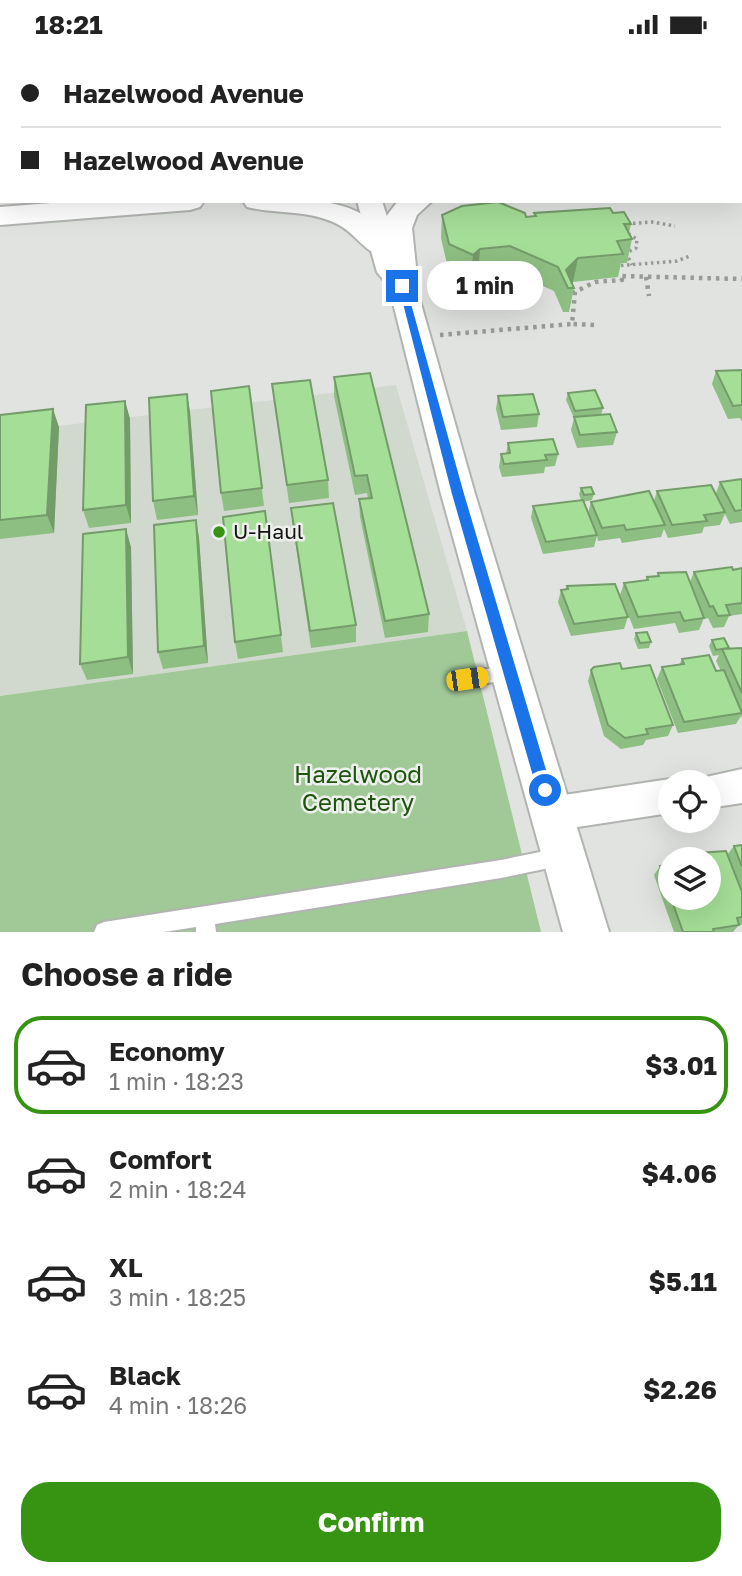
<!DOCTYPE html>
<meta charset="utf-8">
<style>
:root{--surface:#fff;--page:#f6f6f6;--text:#222;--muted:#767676;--line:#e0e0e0;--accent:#369412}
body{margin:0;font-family:"Golos Text",sans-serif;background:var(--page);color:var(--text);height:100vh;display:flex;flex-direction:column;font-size:26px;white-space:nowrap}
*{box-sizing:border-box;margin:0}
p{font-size:23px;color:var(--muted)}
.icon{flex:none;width:38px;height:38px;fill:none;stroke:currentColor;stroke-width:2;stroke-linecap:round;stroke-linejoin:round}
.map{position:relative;height:883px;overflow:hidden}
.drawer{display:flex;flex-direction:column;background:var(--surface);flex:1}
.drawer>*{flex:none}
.banner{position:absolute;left:0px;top:0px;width:742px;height:154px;box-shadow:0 7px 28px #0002;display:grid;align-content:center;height:154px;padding:0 21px;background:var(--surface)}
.buttons{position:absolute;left:658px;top:721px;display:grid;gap:14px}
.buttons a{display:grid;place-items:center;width:63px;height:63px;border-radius:50%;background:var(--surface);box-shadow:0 7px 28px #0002;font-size:35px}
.end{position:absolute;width:32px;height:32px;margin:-16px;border:9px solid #1a73e8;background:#fff;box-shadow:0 0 0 4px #fff}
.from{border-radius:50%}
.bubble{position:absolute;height:49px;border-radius:24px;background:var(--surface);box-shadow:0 7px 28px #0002;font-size:23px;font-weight:700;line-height:49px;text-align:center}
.car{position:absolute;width:21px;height:42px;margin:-21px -10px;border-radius:9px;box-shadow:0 0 5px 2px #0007;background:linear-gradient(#f5c518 24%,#345 0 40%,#f5c518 0 76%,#345 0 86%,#f5c518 0)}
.banner b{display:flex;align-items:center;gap:24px;height:66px;font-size:26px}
.banner b+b{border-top:2px solid var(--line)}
.banner i{width:18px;height:18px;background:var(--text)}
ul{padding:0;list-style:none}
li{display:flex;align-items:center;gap:21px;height:98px;margin:0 14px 10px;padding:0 7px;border:4px solid transparent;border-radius:28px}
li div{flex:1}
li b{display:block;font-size:26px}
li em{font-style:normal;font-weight:700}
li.active{border-color:var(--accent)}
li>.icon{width:63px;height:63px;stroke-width:1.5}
h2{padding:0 21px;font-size:32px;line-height:84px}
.button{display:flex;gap:14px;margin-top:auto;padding:14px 21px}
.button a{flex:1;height:80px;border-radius:28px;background:var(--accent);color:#fff;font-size:28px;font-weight:700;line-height:80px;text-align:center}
.status{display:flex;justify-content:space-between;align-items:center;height:49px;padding:0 35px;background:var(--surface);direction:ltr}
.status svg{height:19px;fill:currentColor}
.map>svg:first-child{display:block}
.built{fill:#d1d9cf}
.green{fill:#a1c897}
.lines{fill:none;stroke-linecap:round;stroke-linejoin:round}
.service-casing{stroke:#b1b4b0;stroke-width:4}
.minor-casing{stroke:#b1b4b0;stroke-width:4}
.tertiary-casing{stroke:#b1b4b0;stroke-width:4}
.trunk-casing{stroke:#b1b4b0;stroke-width:4}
.path-far1{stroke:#989a97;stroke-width:3.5;stroke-dasharray:2.5 3.5;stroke-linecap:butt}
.path{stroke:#989a97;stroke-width:4.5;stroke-dasharray:3.5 5;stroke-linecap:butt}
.service{fill:#fff;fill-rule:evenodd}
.minor{fill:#fff;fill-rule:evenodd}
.tertiary{fill:#fff;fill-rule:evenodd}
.trunk{fill:#fff;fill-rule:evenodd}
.wall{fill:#8ebf82}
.shaded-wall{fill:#749b6a}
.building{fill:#a5de97;stroke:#749b6a;stroke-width:2}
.route{fill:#1a73e8}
.poi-dot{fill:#369412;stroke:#edf0ec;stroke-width:2.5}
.labels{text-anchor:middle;stroke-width:5;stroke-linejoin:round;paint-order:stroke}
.poi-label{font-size:21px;fill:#131412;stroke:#edf0ec;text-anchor:start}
.near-park-label{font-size:24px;fill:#1f540e;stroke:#edf0ec}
</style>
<div class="status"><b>18:21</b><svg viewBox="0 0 49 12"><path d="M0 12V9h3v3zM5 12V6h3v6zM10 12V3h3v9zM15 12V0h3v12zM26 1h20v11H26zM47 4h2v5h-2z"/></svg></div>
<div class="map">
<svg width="742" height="883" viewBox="0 0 742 883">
<rect width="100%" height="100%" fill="#e0e3df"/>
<polygon class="built" points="396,336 467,582 0,647 0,384"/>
<polygon class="green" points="467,582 541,883 0,883 0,647"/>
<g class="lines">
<defs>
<g id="service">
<polygon points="509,617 515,619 517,624 515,629 509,631 458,638 452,636 450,631 452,626 458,624"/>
<polygon points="559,799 566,802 568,808 566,814 559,817 501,829 215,875 216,883 196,883 196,878 164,883 94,883 97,876 104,873 501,811"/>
</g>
<g id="minor">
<rect x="331" y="0" width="18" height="2"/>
<polygon points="742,720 742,754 709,759 709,733 695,733 697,730"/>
<polygon points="670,730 678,733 670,733 670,764 551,782 538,777 533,765 538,753 551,748"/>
</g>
<polygon id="tertiary" points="357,152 382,152 404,221 416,237 475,445 609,883 563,883 441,445 389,238 377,223"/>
<g id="trunk">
<rect x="740" y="100" width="2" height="16"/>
<rect x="0" y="130" width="2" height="18"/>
<polygon points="76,152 204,152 200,158 190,161 0,176 0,158"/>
<path d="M243,152C292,152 344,143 382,180L385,169L398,152H432L417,166L412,179L418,237L413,244L402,247L391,244L386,237L384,207C366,205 356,185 339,176C310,160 278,166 247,158Z"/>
</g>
</defs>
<use href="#service" class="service-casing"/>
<use href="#minor" class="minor-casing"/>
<use href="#tertiary" class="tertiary-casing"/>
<use href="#trunk" class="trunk-casing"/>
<g class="path-far1">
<polyline points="627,175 652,173 675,177"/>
<polyline points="623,182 637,190 636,199 626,204 632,216"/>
<polyline points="615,217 677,212 690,207"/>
</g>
<g class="path">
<polyline points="646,228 649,247"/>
<polyline points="594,276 572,275 575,243 595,233 622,231 620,227 742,230"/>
<polyline points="440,286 572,275"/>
</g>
<use href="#service" class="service"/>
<use href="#minor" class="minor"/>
<use href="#tertiary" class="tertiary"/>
<use href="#trunk" class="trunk"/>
</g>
<g class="wall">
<polygon points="101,0 122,0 123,2 101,2"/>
<polygon points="534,164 613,164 631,175 629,184 632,190 627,214 621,214 618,228 573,233 572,234 574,239 569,263 563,263 554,242 507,221 478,224 471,229 448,219 441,189 442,166 526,168 534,167"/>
<polygon points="742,321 742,373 740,369 728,370 712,335 716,322"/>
<polygon points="334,328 429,565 428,583 385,589 360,468 359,450 368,449 367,444 355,446 334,347"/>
<polygon points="272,335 328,431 329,449 289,454"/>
<polygon points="249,337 264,457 224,462 221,444"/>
<polygon points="568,344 603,359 601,366 617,383 613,396 577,399 571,381 574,369 566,351"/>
<polygon points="187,345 190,363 198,466 157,471 153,452"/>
<polygon points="498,347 539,365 537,378 501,381 496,360"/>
<polygon points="125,352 130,370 131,474 89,479 83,461"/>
<polygon points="0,366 59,378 54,484 0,490"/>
<polygon points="508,394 558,405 555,417 545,418 544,424 502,428 499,418 501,405 506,405"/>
<polygon points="742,430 742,473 730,475 725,465 720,476 704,478 702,484 668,489 664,480 661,488 622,494 620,489 598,492 597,487 594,498 543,505 531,469 533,457 581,451 579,445 581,439 594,445 592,451 583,453 588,464 591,453 654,452 657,442 716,444 720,433"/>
<polygon points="291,459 356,576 356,593 311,599 293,477"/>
<polygon points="265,462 283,603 238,610 235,593"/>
<polygon points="196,471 199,489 208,614 163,620 158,603"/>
<polygon points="131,498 133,625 87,631 80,615"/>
<polygon points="742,519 742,565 729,567 724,578 713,579 708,569 704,570 703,566 704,569 699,581 679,584 675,574 634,580 620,546 624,534 646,531 647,528 657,527 658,524 690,533 694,523"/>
<polygon points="567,537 628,568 624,580 571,587 558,553 561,541 566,540"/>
<polygon points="636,584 651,593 649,599 638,600 634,590"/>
<polygon points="712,591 729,600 742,599 742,669 741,667 736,675 678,684 657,630 662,618 679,616 682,610 716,622 721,622 716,612 719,606 713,607 709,597"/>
<polygon points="622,620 673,676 668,687 646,691 643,696 621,700 604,687 588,632 591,621"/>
<polygon points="742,796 742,876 739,876 733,883 674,883 654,826 660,817 670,849 709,810 691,810 697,804 727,806 734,797"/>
</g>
<g class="shaded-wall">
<polygon points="480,200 478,224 471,229 473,206"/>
<polygon points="578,209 573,233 567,239 566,221"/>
<polygon points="187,345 190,363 198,466 194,447"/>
<polygon points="125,352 130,370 131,474 126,456"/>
<polygon points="53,360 59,378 54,484 47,466"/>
<polygon points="196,471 199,489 208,614 204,597"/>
<polygon points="126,480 131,498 133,625 128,608"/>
</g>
<g class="building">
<polygon points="129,0 318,0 319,2 129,2"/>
<polygon points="498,153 525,164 526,168 536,167 534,164 610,159 613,164 624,163 631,175 624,175 632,190 617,192 623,205 578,209 566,221 574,239 568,239 558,218 510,197 480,200 473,206 449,195 442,166 462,157"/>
<polygon points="742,321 742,356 733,357 716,322"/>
<polygon points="370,324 429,565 385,572 359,450 372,449 367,426 355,427 334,328"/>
<polygon points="310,331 328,431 287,436 272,335"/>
<polygon points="249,337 262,439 221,444 211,342"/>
<polygon points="595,341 603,359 575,362 568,344"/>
<polygon points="187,345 194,447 153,452 149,349"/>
<polygon points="533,345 539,365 503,368 498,347"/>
<polygon points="125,352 126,456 83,461 86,356"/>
<polygon points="53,360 47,466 0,471 0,366"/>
<polygon points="610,365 617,383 580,386 574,368"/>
<polygon points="553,390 558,405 545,406 547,411 504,415 501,405 510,404 508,394"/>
<polygon points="742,430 742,461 735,462 720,433"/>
<polygon points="711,436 725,463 704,466 707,472 672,476 657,442"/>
<polygon points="591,438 594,445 584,446 581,439"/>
<polygon points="649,442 665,476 626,481 624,476 602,479 591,453"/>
<polygon points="583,451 597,486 546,493 533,457"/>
<polygon points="333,454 356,576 310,582 291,459"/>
<polygon points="265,462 281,586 235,593 223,468"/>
<polygon points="196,471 204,597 158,603 154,476"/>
<polygon points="126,480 128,608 80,615 83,485"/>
<polygon points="732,518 733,521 742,519 742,554 726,556 730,566 718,567 713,557 710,558 694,523"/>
<polygon points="686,523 704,569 684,572 680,563 638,568 624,534 648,531 647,528 659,527 658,524"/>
<polygon points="615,535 628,568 574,575 561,541 568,540 567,537"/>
<polygon points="647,583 651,593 640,594 636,584"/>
<polygon points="724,589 729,599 716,601 712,591"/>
<polygon points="742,599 742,644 722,600"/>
<polygon points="709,606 716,622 724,621 742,664 684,673 662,618 684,615 682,610"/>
<polygon points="620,614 622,620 650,616 673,676 646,680 648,685 625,689 608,676 591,621 594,618"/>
<polygon points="742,796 742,818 734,797"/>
<polygon points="726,802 742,843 742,868 737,869 739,876 713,880 714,883 683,883 671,849 709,849 709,810 693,810 692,808 698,807 697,804"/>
<polygon points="670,814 670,847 660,817"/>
</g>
<polygon class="route" points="398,235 406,237 464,445 552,741 545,748 537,741 452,445"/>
<circle class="poi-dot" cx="219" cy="483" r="7"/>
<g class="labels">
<g class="poi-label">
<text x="233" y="490">U-Haul</text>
</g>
<g class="near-park-label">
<text x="358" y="734">Hazelwood<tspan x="358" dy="28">Cemetery</tspan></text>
</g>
</g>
</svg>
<div class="buttons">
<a><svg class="icon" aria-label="locate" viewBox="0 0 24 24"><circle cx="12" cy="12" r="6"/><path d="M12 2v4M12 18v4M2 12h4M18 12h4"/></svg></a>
<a><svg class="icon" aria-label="layers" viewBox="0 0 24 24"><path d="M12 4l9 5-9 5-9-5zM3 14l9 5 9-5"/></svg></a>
</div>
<i class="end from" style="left:545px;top:741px"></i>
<i class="end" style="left:402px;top:237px"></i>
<div class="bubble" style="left:427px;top:212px;width:116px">1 min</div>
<i class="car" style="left:467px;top:630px;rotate:82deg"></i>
<div class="banner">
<b><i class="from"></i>Hazelwood Avenue</b>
<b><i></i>Hazelwood Avenue</b>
</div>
</div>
<section class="drawer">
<h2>Choose a ride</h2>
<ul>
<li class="active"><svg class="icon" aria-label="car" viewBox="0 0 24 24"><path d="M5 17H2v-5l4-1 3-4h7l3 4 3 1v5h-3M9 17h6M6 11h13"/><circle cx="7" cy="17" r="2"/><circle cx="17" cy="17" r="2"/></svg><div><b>Economy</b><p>1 min · 18:23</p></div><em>$3.01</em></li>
<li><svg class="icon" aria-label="car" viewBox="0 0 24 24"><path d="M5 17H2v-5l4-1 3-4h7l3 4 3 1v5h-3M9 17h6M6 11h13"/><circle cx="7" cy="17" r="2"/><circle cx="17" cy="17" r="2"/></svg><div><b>Comfort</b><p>2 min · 18:24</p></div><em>$4.06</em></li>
<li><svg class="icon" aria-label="car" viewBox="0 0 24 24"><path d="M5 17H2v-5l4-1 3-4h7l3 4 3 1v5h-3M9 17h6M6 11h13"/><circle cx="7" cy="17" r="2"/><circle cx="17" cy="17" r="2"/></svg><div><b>XL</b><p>3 min · 18:25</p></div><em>$5.11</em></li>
<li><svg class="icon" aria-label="car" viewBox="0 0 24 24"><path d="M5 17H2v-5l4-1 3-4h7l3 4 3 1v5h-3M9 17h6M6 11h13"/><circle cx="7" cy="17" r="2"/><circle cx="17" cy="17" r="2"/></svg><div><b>Black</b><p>4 min · 18:26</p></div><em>$2.26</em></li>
</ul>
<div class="button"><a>Confirm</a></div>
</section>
